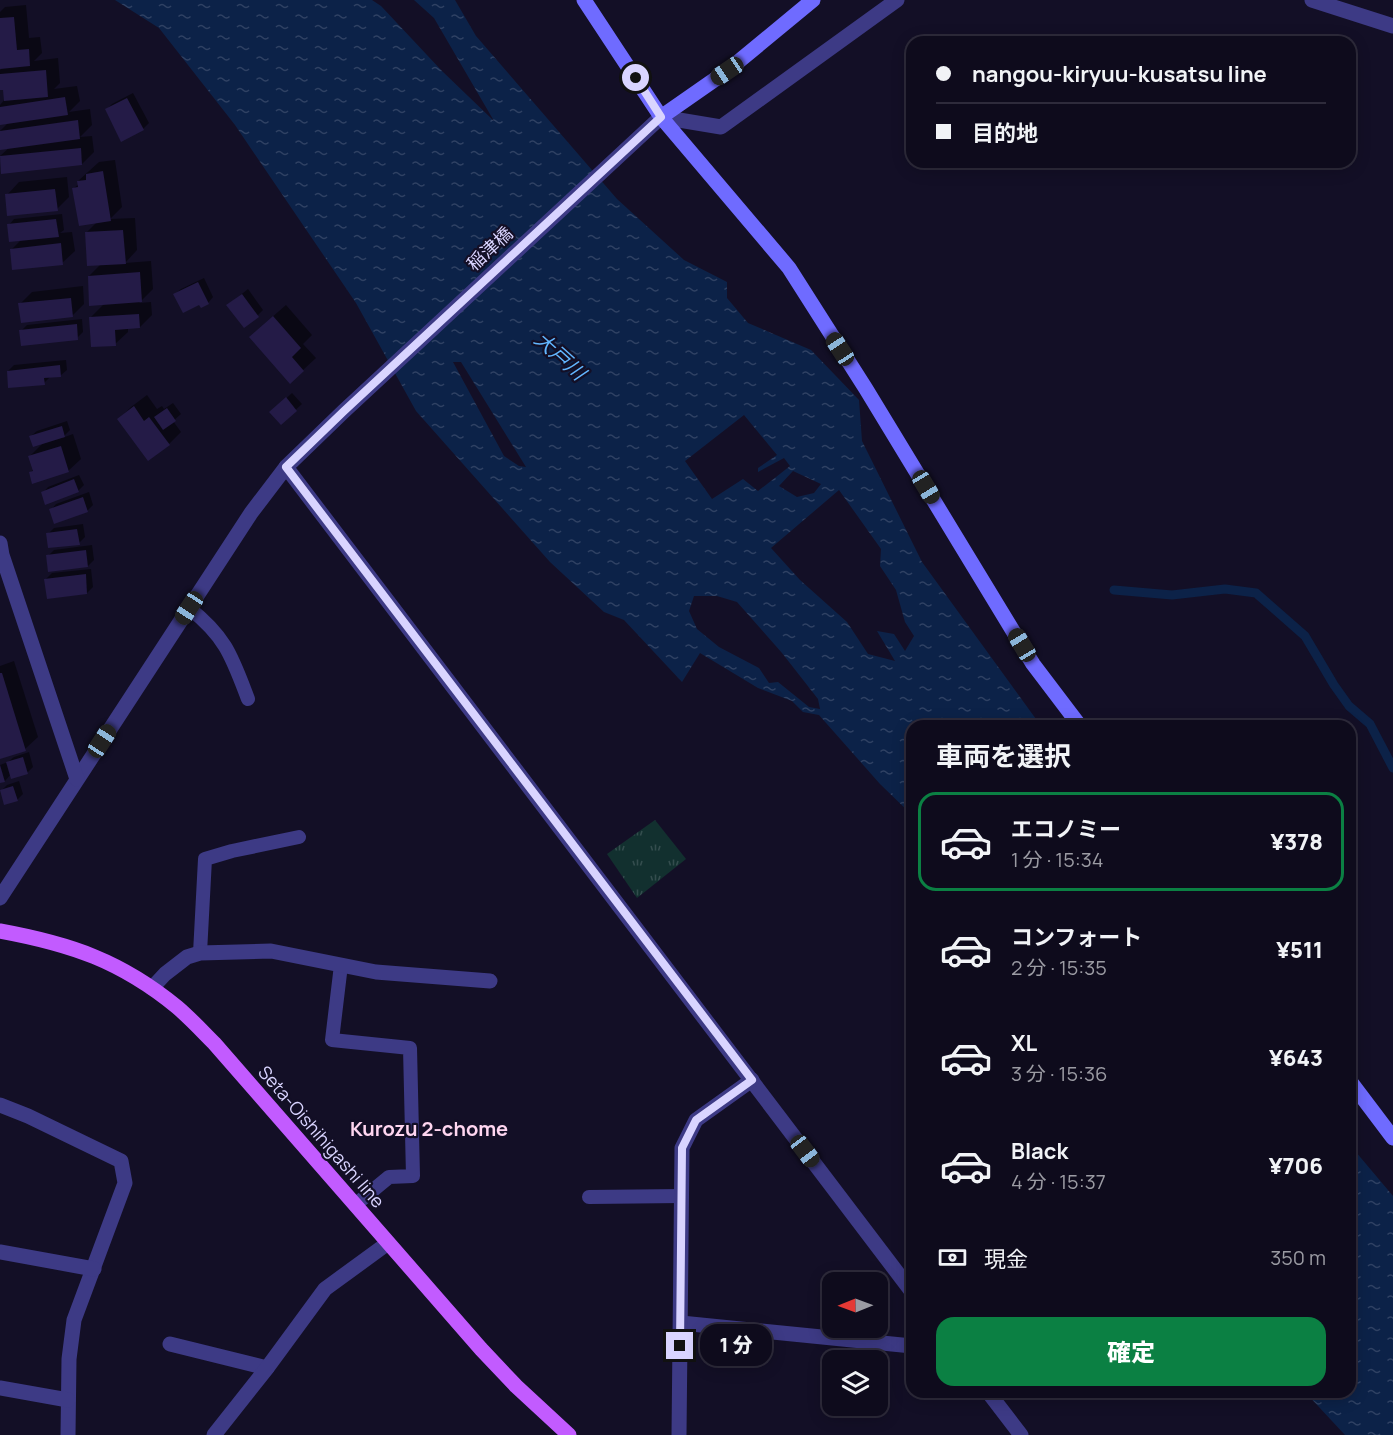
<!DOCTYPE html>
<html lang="ja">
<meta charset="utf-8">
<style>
:root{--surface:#0e0b1c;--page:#171425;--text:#f1f3f6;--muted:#9b9ba3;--line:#2e2b3b;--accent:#0b8043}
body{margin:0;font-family:Manrope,"Noto Sans JP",sans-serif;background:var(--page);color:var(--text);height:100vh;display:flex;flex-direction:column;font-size:22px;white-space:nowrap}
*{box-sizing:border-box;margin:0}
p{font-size:20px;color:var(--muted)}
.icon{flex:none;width:33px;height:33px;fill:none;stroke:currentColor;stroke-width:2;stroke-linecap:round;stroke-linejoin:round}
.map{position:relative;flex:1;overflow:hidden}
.drawer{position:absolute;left:906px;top:720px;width:450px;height:678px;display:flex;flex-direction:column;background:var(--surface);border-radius:18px;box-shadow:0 3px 15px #0003,0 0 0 2px var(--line)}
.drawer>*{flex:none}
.banner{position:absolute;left:906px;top:36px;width:450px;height:132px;border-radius:18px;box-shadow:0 3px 15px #0003,0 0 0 2px var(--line);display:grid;align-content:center;height:132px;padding:0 30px;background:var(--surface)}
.needle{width:39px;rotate:269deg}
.controls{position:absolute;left:822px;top:1272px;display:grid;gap:12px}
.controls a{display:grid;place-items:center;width:66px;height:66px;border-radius:12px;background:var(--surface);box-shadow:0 3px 15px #0003,0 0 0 2px var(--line);font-size:30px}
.end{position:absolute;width:27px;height:27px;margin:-14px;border:8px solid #d9d4ff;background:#111;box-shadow:0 0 0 3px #111}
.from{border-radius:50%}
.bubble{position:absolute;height:42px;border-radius:18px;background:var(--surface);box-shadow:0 3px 15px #0003,0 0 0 2px var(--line);font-size:20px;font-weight:800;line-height:42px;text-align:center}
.car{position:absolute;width:18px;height:36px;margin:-18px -9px;border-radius:8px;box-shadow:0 0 4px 2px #0007;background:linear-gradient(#222 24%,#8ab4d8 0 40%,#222 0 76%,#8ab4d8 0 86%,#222 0)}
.banner b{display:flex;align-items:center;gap:21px;height:57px;font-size:22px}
.banner b+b{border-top:2px solid var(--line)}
.banner i{width:15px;height:15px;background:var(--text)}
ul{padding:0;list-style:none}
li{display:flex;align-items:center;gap:18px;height:99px;margin:0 12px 9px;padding:0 18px;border:3px solid transparent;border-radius:18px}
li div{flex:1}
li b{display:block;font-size:22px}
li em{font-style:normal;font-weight:800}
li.current{border-color:var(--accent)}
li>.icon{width:54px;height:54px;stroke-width:1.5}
h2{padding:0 30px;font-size:27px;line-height:72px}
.pay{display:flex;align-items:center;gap:15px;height:66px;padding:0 30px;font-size:22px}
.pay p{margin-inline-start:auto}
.primary-button{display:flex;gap:12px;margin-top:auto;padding:12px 30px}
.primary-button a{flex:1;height:69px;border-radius:18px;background:var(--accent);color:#fff;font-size:24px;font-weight:800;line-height:69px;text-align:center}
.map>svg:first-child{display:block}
.park{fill:url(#park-tufts)}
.water{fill:url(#water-ripples);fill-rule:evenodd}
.shadow{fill:#0007}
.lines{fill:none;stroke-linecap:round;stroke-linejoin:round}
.stream{stroke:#0c2248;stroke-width:9}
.building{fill:#241b47}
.service{stroke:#3d3a85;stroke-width:14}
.minor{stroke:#3d3a85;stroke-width:15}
.tertiary{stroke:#3d3a85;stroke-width:15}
.secondary{stroke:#6f6bff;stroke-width:15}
.primary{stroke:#c25bff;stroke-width:15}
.route{stroke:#d9d4ff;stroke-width:8}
.labels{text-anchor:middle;stroke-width:4.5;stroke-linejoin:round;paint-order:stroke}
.street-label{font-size:18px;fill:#d9d4ff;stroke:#130f26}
.water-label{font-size:20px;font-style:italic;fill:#62b6ff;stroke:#130f26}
.neighbourhood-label{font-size:20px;font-weight:bold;fill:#ffd6f0;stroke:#130f26}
</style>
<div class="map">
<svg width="1393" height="1435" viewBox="0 0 1393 1435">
<defs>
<pattern id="park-tufts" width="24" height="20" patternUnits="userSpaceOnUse" patternTransform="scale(1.5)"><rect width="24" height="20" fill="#12302f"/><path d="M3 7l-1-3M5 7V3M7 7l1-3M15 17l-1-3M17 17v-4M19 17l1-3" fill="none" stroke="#344d4e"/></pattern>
<pattern id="water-ripples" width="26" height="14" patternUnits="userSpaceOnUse" patternTransform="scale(1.5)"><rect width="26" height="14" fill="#0c2248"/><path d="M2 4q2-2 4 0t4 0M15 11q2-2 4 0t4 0" fill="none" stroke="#2f4163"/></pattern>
</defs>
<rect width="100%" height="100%" fill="#130f26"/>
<polygon class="park" points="655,820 686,859 637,898 607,854"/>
<g class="water">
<path d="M115,0H372L381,6L442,71L494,121L434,18L414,0H455L476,36L617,199L684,260L727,282V298L748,323L811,350L859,400L862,441L922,562L1041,726H912V815L880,784L819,715L803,712L792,701L758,688L700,653L682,682L624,620L604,612L550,562L416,411L356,303L235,125L159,28ZM453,362H461L526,467L519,466L504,456ZM744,415L777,455L758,468V472L784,458L790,466L758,491L743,479L712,499L685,461ZM793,471L821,484L814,493L797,497L779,486ZM839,490L881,549L880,566L896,590L905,622L914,636L905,651L894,634L877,631L895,661L868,654L847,622L800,580L771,548ZM694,596H717L737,602L782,653L818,699L820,709L809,707L778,682L769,683L759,668L719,647L697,629L689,611Z"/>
<polygon points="1350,1145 1393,1196 1393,1435 1345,1435 1305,1392 1350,1392"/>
</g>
<g class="shadow">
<polygon points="26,5 29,38 40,37 42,53 34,61 58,58 60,83 54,89 77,86 80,101 69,112 90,109 92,125 80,137 92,136 94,152 82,164 0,156 10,147 0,145 0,131 9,122 0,124 0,105 5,99 4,88 0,88 0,70 3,67 0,68 0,12 5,7"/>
<polygon points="133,93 149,123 143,129 106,110 112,104"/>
<polygon points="115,160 122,207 110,219 135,218 137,250 125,263 151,261 153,289 139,303 151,302 152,315 140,327 128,328 128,332 115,344 91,317 105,303 89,276 102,263 87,232 97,222 74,188 79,184 78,181 99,162"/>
<polygon points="67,177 69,197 57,209 7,195 19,182"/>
<polygon points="62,214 64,230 60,233 72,232 75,251 62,263 12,249 22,239 9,225 14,219"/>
<polygon points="204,278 213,297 208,303 200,303 175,294 181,289"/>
<polygon points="83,286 84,304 72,316 20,304 32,292"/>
<polygon points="248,289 263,310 258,315 228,305"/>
<polygon points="286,305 312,335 303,344 316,358 290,382 263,325"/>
<polygon points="82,319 83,332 77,338 21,331 27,325"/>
<polygon points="66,360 67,370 61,375 50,377 44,383 8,371 14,365"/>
<polygon points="292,393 302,404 281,423 271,412"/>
<polygon points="147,395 157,409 162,406 164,409 173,403 181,414 173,421 181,432 169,444 119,419 131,407"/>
<polygon points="67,421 70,430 62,438 73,434 81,459 68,471 30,473 34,469 30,456 44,442 31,436 37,431"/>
<polygon points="79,475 84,485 78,491 43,493 48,487"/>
<polygon points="89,492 93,505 88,510 55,522 51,510 56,504"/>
<polygon points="83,524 85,537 79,543 48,534 54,528"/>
<polygon points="92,545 94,560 88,566 48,556 54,550"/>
<polygon points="91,569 93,587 87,593 46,579 52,573"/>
<polygon points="14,661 38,737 25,749 0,757 0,666"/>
<polygon points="29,752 33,767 28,772 12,777 11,774 5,781 0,782 0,765 8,762 14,757"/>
<polygon points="19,781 23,794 17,800 1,791 7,785"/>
</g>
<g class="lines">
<polyline class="stream" points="1114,590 1172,595 1225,589 1256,593 1305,636 1334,685 1349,706 1370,724 1393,768"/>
</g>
<g class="building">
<polygon points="14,17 17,50 29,49 30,66 0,69 0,18"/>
<polygon points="46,70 48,97 4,101 3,90 0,90 0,74"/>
<polygon points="65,97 68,115 0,125 0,107"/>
<polygon points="127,98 144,130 121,142 105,109"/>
<polygon points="78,120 80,139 0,150 0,131"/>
<polygon points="81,148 82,165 1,174 0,156"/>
<polygon points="103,171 111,221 79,226 72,188 78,187 77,181 86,180 86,174"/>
<polygon points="55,189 58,211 7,216 5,194"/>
<polygon points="56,219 59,237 9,242 7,224"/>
<polygon points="123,230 126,264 87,266 85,232"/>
<polygon points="61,243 63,265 12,270 10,249"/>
<polygon points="140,272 142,302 89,306 88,276"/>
<polygon points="198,282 209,304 201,308 199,305 183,313 173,294"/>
<polygon points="242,294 259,317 244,328 226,305"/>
<polygon points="71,298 73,317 21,323 18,303"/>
<polygon points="139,314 140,328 115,330 116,346 91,347 89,317"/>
<polygon points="273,316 301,348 292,357 304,371 290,384 249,337"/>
<polygon points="77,324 78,340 21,346 19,330"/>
<polygon points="60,365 61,377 44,378 45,385 8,388 7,371"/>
<polygon points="286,397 297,411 281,425 269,412"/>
<polygon points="134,406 144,421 149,417 170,445 148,461 117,419"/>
<polygon points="167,408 176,421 163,430 154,417"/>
<polygon points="62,426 65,437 33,447 29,436"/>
<polygon points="61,446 69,472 32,484 29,472 33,471 28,456"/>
<polygon points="74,479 79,492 45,505 41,492"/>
<polygon points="83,497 88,512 54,524 49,509"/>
<polygon points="77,529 80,545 48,548 46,533"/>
<polygon points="86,550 88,567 48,572 46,555"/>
<polygon points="86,574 87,594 47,599 44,579"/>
<polygon points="0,673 2,673 26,751 0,759"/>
<polygon points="23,757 28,774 11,779 6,762"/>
<polygon points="0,765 5,782 0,783"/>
<polygon points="13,786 18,801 4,805 0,790"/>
</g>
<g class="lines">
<g class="service">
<path d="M189,608C226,637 232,657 248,699"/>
<polyline points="200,953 205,859 232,851 299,837"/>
<polyline points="341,965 332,1040 410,1048 413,1176 389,1177 355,1205"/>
<polyline points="589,1197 682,1196"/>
</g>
<g class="minor">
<polyline points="1312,0 1393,26"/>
<polyline points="286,467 912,1292"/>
<polyline points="0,898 251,513 286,467 344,411 661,117 721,127 897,0"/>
<polyline points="152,988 165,974 187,957 200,953 271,951 376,972 490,981"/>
<polyline points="0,1105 28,1116 121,1161 125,1183 74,1320 69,1359 68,1435"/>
<polyline points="0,1252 94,1269"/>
<polyline points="681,1323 912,1346"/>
<polyline points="170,1344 267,1368"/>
<polyline points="0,1388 68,1400"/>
<polyline points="988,1392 1021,1435"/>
<polyline points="214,1435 267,1368 325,1289 388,1243"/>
<polyline points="679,1435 682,1148 696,1120 752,1080"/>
</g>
<polyline class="tertiary" points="0,543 2,555 77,779"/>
<g class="secondary">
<polyline points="584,0 661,117 789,268 866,389 1033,664 1080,726"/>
<polyline points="661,117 727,71 813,0"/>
<polyline points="1350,1081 1393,1138"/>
</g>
<path class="primary" d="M0,931C71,944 121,961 177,1007C190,1018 202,1031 214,1043L481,1349L516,1386L569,1435"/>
</g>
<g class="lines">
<polyline class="route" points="636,78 661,117 344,411 286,467 752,1080 696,1120 682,1148 680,1346"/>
</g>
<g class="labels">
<g class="street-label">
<text transform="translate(490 249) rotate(-43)" y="6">稲津橋</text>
<text transform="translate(321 1137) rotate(49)" y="6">Seta-Oishihigashi line</text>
</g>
<g class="water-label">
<text transform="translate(560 356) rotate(42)" y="7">大戸川</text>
</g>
<g class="neighbourhood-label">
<text x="429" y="1136">Kurozu 2-chome</text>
</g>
</g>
</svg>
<div class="controls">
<a><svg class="needle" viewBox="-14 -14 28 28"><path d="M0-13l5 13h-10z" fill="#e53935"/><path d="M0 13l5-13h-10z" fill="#9b9ba3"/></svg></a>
<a><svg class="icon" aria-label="layers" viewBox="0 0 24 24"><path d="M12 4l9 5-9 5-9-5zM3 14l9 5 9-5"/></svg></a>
</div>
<i class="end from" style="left:636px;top:78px"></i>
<i class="end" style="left:680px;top:1346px"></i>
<div class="bubble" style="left:700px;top:1324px;width:72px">1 分</div>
<i class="car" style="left:727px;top:71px;rotate:236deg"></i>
<i class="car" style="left:840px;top:349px;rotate:327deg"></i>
<i class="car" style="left:926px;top:487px;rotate:149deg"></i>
<i class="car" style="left:189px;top:608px;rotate:213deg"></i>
<i class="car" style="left:1022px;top:645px;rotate:329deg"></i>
<i class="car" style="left:102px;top:741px;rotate:33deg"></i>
<i class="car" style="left:805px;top:1151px;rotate:143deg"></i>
<div class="banner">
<b><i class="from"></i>nangou-kiryuu-kusatsu line</b>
<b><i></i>目的地</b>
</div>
<section class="drawer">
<h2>車両を選択</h2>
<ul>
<li class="current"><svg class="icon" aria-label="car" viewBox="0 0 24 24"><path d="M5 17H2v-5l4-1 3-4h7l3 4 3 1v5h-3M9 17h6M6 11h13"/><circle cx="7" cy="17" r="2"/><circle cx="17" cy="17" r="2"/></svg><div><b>エコノミー</b><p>1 分 · 15:34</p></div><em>¥378</em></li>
<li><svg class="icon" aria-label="car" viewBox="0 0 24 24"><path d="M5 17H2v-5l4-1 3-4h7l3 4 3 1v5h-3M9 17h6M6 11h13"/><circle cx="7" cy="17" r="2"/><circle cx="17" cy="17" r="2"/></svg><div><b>コンフォート</b><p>2 分 · 15:35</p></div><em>¥511</em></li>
<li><svg class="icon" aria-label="car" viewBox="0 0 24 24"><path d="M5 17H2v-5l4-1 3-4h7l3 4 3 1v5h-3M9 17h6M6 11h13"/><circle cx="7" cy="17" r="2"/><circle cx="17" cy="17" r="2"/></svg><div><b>XL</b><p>3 分 · 15:36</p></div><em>¥643</em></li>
<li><svg class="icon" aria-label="car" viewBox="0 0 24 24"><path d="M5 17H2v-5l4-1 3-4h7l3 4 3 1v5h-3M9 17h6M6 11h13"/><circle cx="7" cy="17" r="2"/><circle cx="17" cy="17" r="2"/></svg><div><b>Black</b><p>4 分 · 15:37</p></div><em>¥706</em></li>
</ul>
<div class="pay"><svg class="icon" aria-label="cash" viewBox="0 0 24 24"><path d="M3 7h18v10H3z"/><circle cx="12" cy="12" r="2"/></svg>現金<p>350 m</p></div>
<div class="primary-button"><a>確定</a></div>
</section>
</div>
